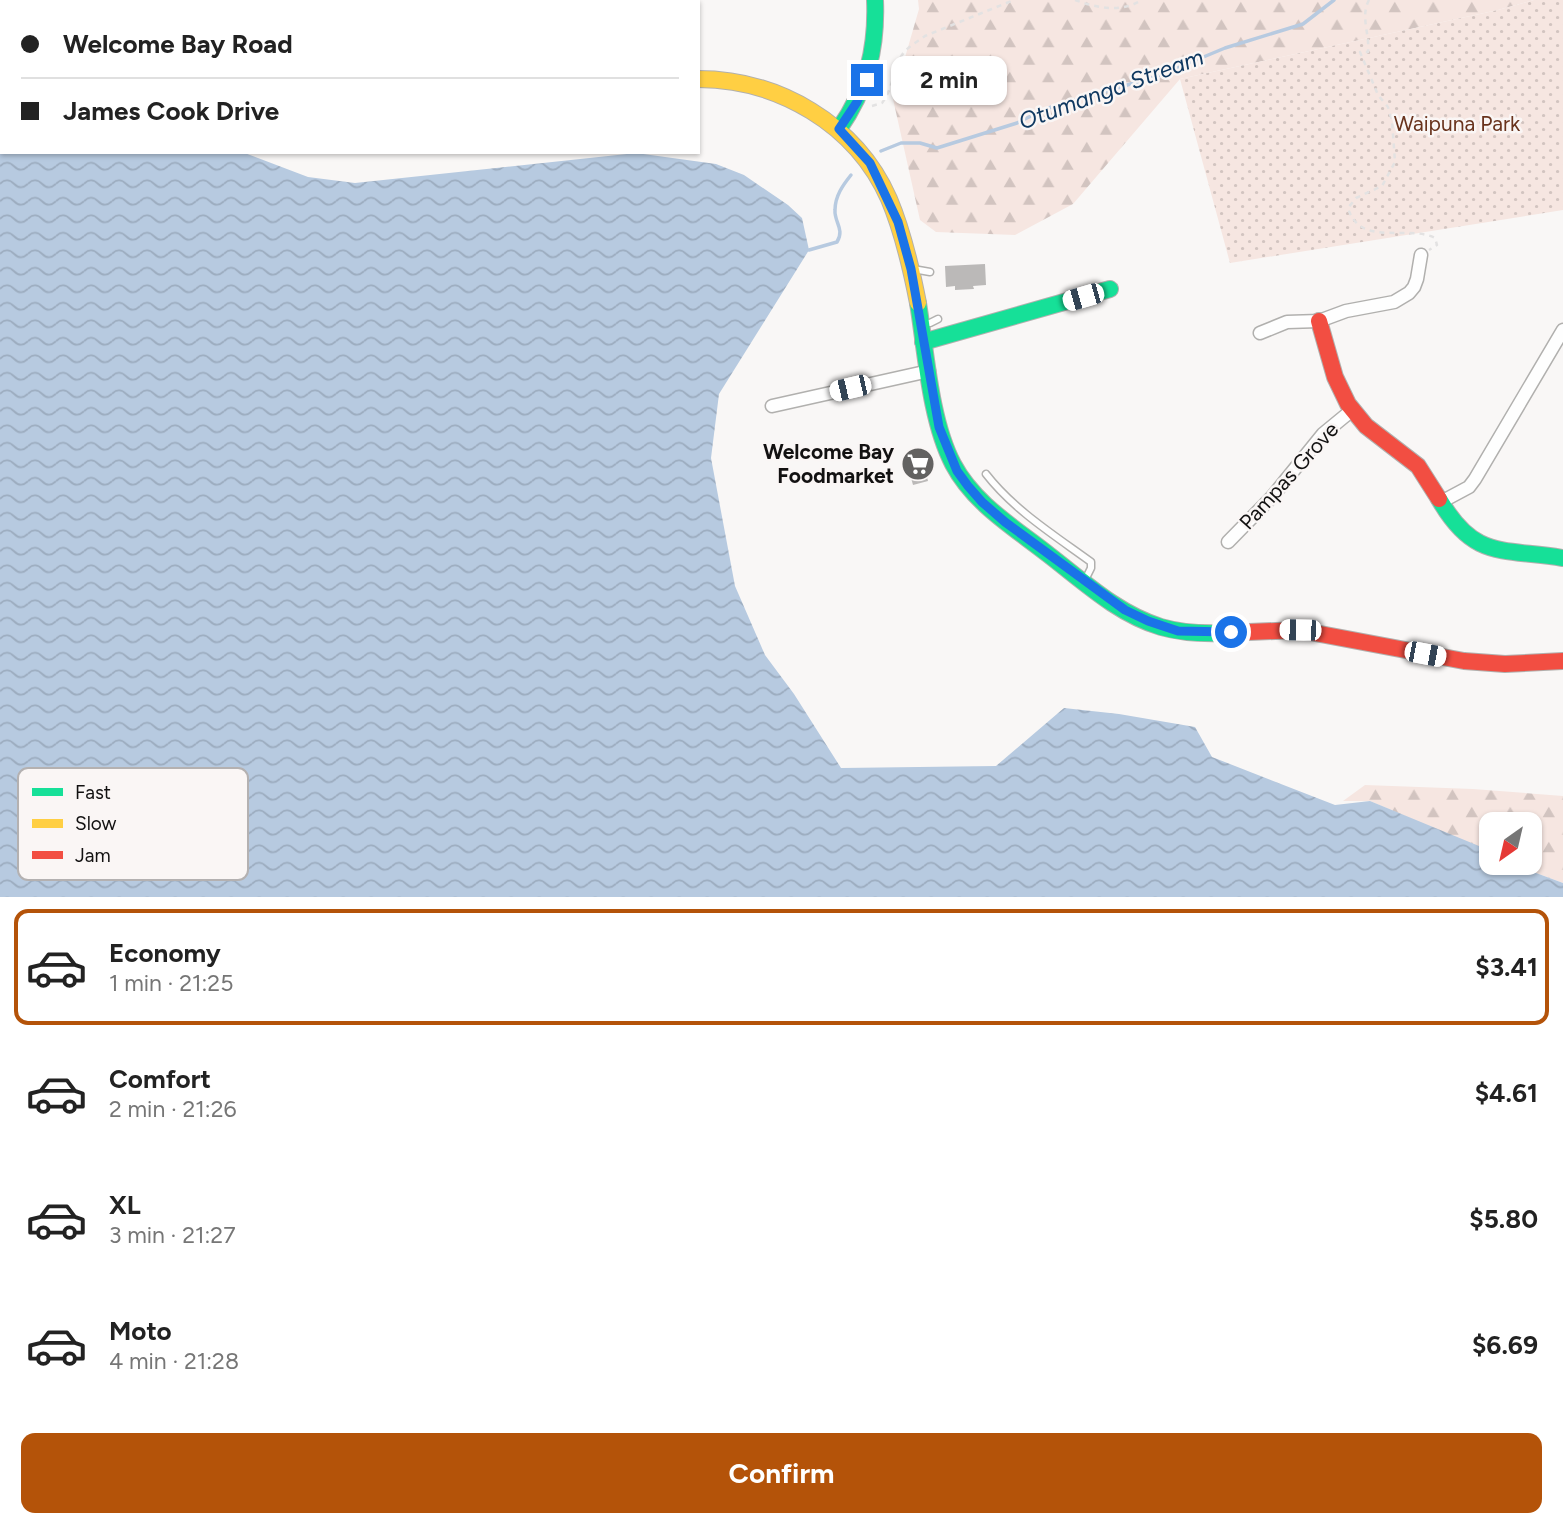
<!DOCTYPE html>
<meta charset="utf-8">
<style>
:root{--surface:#fff;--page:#f6f6f6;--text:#222;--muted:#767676;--line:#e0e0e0;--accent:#b45309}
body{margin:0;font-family:Figtree,sans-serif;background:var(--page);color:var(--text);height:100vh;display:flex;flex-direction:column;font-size:26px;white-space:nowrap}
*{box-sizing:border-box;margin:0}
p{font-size:23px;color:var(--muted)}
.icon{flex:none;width:38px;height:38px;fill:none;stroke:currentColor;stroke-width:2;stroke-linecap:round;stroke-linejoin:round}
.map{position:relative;height:897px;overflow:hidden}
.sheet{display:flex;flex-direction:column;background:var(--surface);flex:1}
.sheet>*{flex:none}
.hud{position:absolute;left:0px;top:0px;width:700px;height:154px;box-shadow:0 2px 5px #0004;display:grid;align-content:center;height:154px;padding:0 21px;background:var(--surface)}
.needle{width:46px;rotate:214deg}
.fabs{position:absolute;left:1479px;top:812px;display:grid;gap:14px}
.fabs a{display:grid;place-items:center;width:63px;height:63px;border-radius:14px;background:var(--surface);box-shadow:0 2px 5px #0004;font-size:35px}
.end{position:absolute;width:32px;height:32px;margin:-16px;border:9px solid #1a73e8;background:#fff;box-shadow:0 0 0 4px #fff}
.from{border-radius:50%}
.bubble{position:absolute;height:49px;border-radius:14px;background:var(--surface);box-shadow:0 2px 5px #0004;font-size:23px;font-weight:700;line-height:49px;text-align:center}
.car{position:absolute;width:21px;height:42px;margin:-21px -10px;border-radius:9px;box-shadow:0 0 5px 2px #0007;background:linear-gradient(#fff 24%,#345 0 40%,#fff 0 76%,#345 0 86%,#fff 0)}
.hud b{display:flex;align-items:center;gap:24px;height:66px;font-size:26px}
.hud b+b{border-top:2px solid var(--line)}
.hud i{width:18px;height:18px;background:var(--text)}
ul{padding:12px 0 0;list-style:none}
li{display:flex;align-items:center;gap:21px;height:116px;margin:0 14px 10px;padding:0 7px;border:4px solid transparent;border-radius:14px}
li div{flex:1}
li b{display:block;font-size:26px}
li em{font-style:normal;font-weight:700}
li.active{border-color:var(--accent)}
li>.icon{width:63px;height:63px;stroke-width:1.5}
.button{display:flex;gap:14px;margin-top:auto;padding:14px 21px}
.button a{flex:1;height:80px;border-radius:14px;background:var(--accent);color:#fff;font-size:28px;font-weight:700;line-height:80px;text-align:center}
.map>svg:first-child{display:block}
.forest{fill:url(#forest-firs)}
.park{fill:url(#park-dots)}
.water{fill:url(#water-waves)}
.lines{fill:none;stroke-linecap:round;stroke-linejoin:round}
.stream{stroke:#b7cae0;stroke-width:3.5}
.building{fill:#bbb9b8}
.lane-casing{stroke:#b1b0ae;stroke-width:9}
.street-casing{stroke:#b1b0ae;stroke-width:15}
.fast-casing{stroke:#b1b0ae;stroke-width:18}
.slow-casing{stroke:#b1b0ae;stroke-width:18}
.jam-casing{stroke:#b1b0ae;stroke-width:18}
.path{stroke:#e3e2e2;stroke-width:2.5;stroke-dasharray:5 5;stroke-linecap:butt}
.lane{stroke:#fefefe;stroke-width:6}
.street{stroke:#fefefe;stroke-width:12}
.fast{stroke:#16e098;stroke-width:16}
.slow{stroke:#ffcf43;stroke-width:16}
.jam{stroke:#f24e42;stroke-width:16}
.route{stroke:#1a73e8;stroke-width:9}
.labels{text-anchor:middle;stroke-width:5;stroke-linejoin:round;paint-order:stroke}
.park-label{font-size:21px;fill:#69331d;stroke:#faf6f5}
.poi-label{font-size:21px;font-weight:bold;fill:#121111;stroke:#faf6f5;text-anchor:end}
.street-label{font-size:21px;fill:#121111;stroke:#faf6f5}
.water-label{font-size:23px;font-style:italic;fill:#0f3860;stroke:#faf6f5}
.key{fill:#faf6f5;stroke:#b4b1b1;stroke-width:2}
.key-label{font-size:19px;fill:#121111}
</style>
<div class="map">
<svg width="1563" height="897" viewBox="0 0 1563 897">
<defs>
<pattern id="forest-firs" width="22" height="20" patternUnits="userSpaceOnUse" patternTransform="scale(1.75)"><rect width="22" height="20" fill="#f6e6e1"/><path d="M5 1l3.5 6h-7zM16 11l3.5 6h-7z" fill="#d2c4c0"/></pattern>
<pattern id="park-dots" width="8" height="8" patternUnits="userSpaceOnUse" patternTransform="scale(1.75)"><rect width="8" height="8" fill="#f6e6e1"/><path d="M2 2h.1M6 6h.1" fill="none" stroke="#d2c4c0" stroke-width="1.8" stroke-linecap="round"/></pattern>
<pattern id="water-waves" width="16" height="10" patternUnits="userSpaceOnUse" patternTransform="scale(1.75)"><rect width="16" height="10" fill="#b7cae0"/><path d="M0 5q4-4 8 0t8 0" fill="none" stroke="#9cacbf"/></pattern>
</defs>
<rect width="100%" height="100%" fill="#f9f7f6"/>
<g class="forest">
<polygon points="918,0 1534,0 1498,10 1180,79 1073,204 1015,235 936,232 920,220 893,99 919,9"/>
<polygon points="1365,785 1473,789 1563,796 1563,883 1509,863 1530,863 1530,824 1491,824 1491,853 1370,801 1343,801"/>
</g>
<polygon class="park" points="1534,0 1563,0 1563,210 1230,263 1180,79 1498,10"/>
<polygon class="water" points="0,0 7,2 2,2 2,152 242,152 308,177 355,183 636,153 716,164 744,175 788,205 802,218 809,250 719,394 711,458 735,586 765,655 794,694 841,768 996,766 1064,708 1119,714 1195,727 1212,757 1335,805 1370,801 1479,846 1491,853 1491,863 1509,863 1563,883 1563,897 0,897"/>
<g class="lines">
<g class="stream">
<polyline points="881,151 901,143 920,143 937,148 1017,123 1045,109 1158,76 1225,48 1303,24 1334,0"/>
<path d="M809,250L837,242C845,229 834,222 835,210C835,196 843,185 851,175"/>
</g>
</g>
<g class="building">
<polygon points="985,264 986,285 973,286 974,289 955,290 955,286 946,287 945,266"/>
<polygon points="922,456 928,481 913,485 906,460"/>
</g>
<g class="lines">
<defs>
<g id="lane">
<polyline points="913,269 930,272"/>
<polyline points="924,323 930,323 938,319"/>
<path d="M986,474C1014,510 1054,535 1091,562V568L1085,580"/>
</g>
<g id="street">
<polyline points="1260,333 1287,322 1319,321 1346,311 1394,302 1409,293 1414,287 1417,279 1421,255"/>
<polyline points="772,406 929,371"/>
<polyline points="1441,502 1469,487 1475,479 1563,330"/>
<polyline points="1228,542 1272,497 1323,434 1351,411"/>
</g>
<g id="fast">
<path d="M839,129C867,89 877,48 875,0"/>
<path d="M918,303C926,352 930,420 953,464C974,504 1015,528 1049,555C1084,582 1118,614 1161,627C1182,633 1203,634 1225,633"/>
<polyline points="923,342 1110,289"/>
<path d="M1439,499C1474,560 1502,548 1563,558"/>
</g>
<g id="slow">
<polyline points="58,0 62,2"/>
<path d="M698,79C778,79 856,124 889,199C903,232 911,267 918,303"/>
</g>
<g id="jam">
<polyline points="1319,321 1335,377 1348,404 1366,426 1418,466 1439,499"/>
<polyline points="1225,633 1299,630 1464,661 1505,664 1563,661"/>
</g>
</defs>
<use href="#lane" class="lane-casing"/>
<use href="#street" class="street-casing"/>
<use href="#fast" class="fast-casing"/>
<use href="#slow" class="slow-casing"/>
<use href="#jam" class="jam-casing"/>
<g class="path">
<path d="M1075,0C1097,8 1121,13 1142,0"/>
<path d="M1369,0C1360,17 1370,34 1368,52H1360L1378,95L1388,107L1392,121L1395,162L1382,186L1356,198L1348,208C1360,248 1408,224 1435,238L1437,245L1429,250"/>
<path d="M872,106L882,103C894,87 892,71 902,55C907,47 917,42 925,36L1014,0"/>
</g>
<use href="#lane" class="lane"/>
<use href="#street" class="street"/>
<use href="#fast" class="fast"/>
<use href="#slow" class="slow"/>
<use href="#jam" class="jam"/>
</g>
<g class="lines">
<polyline class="route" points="867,80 857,102 839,129 870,163 898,222 911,269 939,427 957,471 968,486 982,502 1005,522 1125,610 1148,621 1178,631 1231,632"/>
</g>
<defs>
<symbol id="supermarket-disc" viewBox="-11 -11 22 22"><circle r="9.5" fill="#636261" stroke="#faf6f5"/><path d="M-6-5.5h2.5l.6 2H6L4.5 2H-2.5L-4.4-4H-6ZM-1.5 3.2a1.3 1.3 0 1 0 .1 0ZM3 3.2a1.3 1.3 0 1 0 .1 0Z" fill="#fff"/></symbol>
</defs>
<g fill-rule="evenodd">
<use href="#supermarket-disc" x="899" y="445" width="38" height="38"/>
</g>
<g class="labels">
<g class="park-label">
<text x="1457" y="131">Waipuna Park</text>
</g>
<g class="poi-label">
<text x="894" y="459">Welcome Bay<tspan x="894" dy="24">Foodmarket</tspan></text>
</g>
<g class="street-label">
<text transform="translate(1289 476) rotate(-48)" y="7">Pampas Grove</text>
</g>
<g class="water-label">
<text transform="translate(1111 89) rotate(-20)" y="8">Otumanga Stream</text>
</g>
</g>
<rect x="18" y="768" width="230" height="112" rx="10" class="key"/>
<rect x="32" y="788" width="31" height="8" fill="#16e098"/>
<rect x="32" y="819" width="31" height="9" fill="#ffcf43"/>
<rect x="32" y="851" width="31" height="8" fill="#f24e42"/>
<g class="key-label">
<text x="75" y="799">Fast</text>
<text x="75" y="830">Slow</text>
<text x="75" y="862">Jam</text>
</g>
</svg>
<div class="fabs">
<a><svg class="needle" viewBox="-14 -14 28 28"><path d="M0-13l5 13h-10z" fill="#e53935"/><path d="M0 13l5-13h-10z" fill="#767676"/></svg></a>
</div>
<i class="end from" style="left:1231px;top:632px"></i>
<i class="end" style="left:867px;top:80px"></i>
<div class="bubble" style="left:891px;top:56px;width:116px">2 min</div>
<i class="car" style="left:1083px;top:297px;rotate:254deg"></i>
<i class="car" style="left:850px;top:388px;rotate:257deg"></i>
<i class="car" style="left:1300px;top:630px;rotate:271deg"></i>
<i class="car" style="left:1425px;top:654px;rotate:101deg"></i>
<div class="hud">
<b><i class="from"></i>Welcome Bay Road</b>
<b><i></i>James Cook Drive</b>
</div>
</div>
<section class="sheet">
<ul>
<li class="active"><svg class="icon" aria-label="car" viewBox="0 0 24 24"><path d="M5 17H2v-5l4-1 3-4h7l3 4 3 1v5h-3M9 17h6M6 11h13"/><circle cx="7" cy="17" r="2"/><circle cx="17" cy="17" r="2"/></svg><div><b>Economy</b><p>1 min · 21:25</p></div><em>$3.41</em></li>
<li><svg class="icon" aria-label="car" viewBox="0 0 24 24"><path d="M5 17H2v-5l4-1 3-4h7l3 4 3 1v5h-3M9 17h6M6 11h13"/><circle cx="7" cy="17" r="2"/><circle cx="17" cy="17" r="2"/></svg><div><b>Comfort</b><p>2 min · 21:26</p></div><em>$4.61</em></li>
<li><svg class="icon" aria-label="car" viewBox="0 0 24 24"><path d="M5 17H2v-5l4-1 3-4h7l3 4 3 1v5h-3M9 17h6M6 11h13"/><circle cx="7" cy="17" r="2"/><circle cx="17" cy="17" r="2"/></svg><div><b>XL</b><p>3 min · 21:27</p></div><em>$5.80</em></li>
<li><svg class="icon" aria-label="car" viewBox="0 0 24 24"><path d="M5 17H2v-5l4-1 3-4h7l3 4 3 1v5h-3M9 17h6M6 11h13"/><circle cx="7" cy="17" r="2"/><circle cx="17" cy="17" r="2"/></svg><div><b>Moto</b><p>4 min · 21:28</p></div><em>$6.69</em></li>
</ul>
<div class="button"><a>Confirm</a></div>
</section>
